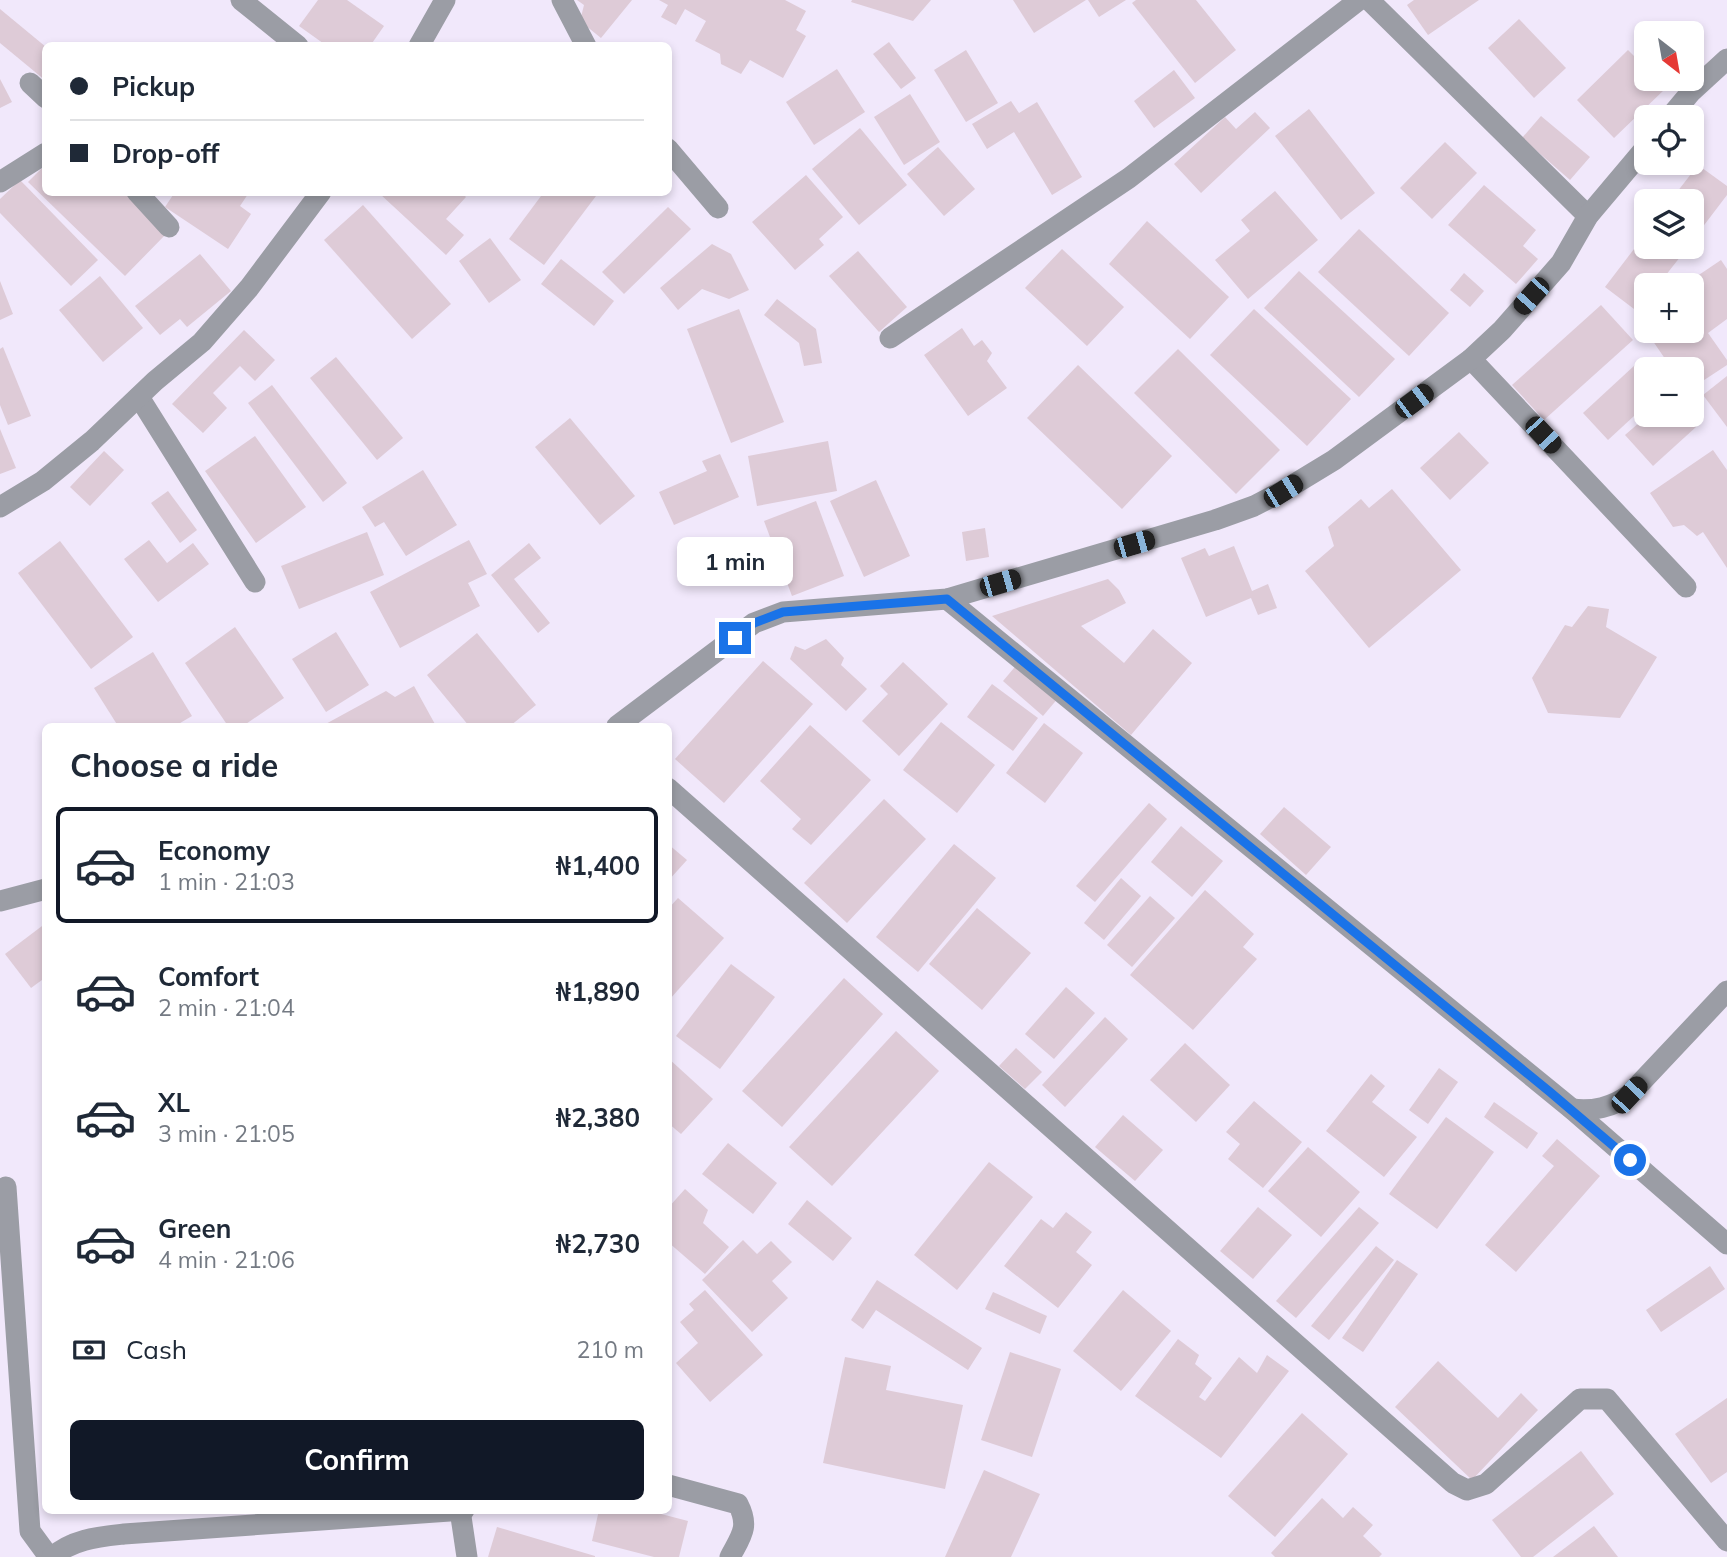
<!DOCTYPE html>
<meta charset="utf-8">
<style>
:root{--surface:#fff;--page:#f2f2f3;--text:#1f2937;--muted:#747a83;--line:#e0e1e3;--accent:#111827}
body{margin:0;font-family:Mulish,sans-serif;background:var(--page);color:var(--text);height:100vh;display:flex;flex-direction:column;font-size:26px;white-space:nowrap}
*{box-sizing:border-box;margin:0}
p{font-size:23px;color:var(--muted)}
.icon{flex:none;width:38px;height:38px;fill:none;stroke:currentColor;stroke-width:2;stroke-linecap:round;stroke-linejoin:round}
.map{position:relative;flex:1;overflow:hidden}
.sheet{position:absolute;left:42px;top:723px;width:630px;height:791px;display:flex;flex-direction:column;background:var(--surface);border-radius:10px;box-shadow:0 4px 10px #0003}
.sheet>*{flex:none}
.guide{position:absolute;left:42px;top:42px;width:630px;height:154px;border-radius:10px;box-shadow:0 4px 10px #0003;display:grid;align-content:center;height:154px;padding:0 28px;background:var(--surface)}
.needle{width:46px;rotate:149deg}
.fabs{position:absolute;left:1634px;top:21px;display:grid;gap:14px}
.fabs a{display:grid;place-items:center;width:70px;height:70px;border-radius:10px;background:var(--surface);box-shadow:0 4px 10px #0003;font-size:35px}
.end{position:absolute;width:32px;height:32px;margin:-16px;border:9px solid #1a73e8;background:#fff;box-shadow:0 0 0 4px #fff}
.from{border-radius:50%}
.bubble{position:absolute;height:49px;border-radius:10px;background:var(--surface);box-shadow:0 4px 10px #0003;font-size:23px;font-weight:700;line-height:49px;text-align:center}
.car{position:absolute;width:21px;height:42px;margin:-21px -10px;border-radius:9px;box-shadow:0 0 5px 2px #0007;background:linear-gradient(#222 24%,#8ab4d8 0 40%,#222 0 76%,#8ab4d8 0 86%,#222 0)}
.guide b{display:flex;align-items:center;gap:24px;height:66px;font-size:26px}
.guide b+b{border-top:2px solid var(--line)}
.guide i{width:18px;height:18px;background:var(--text)}
ul{padding:0;list-style:none}
li{display:flex;align-items:center;gap:21px;height:116px;margin:0 14px 10px;padding:0 14px;border:4px solid transparent;border-radius:10px}
li div{flex:1}
li b{display:block;font-size:26px}
li em{font-style:normal;font-weight:700}
li.on{border-color:var(--accent)}
li>.icon{width:63px;height:63px;stroke-width:1.5}
h2{padding:0 28px;font-size:32px;line-height:84px}
.pay{display:flex;align-items:center;gap:18px;height:77px;padding:0 28px;font-size:26px}
.pay p{margin-inline-start:auto}
.primary-button{display:flex;gap:14px;margin-top:auto;padding:14px 28px}
.primary-button a{flex:1;height:80px;border-radius:10px;background:var(--accent);color:#fff;font-size:28px;font-weight:700;line-height:80px;text-align:center}
.map>svg:first-child{display:block}
.building{fill:#decbd7}
.lines{fill:none;stroke-linecap:round;stroke-linejoin:round}
.minor{stroke:#9b9da5;stroke-width:21}
.route{stroke:#1a73e8;stroke-width:9}
</style>
<div class="map">
<svg width="1727" height="1557" viewBox="0 0 1727 1557">
<rect width="100%" height="100%" fill="#f1e8fb"/>
<g class="building">
<polygon points="318,0 347,0 384,26 370,46 327,46 299,26"/>
<polygon points="577,0 632,0 601,38 580,21 584,5"/>
<polygon points="659,0 785,0 806,11 796,30 806,36 783,78 750,60 741,74 721,64 720,54 695,41 706,21 685,9 676,25 661,17 668,5"/>
<polygon points="852,0 931,0 913,21 851,2"/>
<polygon points="1013,0 1086,0 1034,33"/>
<polygon points="1088,0 1126,0 1099,17"/>
<polygon points="1136,0 1196,0 1236,50 1195,83 1132,3"/>
<polygon points="1414,0 1479,0 1428,35 1407,5"/>
<polygon points="0,9 46,47 46,81 0,43"/>
<polygon points="1519,19 1566,68 1534,98 1488,48"/>
<polygon points="889,42 916,78 901,89 873,54"/>
<polygon points="966,50 998,103 966,122 934,70"/>
<polygon points="1628,50 1647,69 1647,79 1656,79 1665,89 1614,138 1577,100"/>
<polygon points="837,69 865,112 814,145 786,102"/>
<polygon points="1174,70 1195,98 1154,128 1134,101"/>
<polygon points="0,79 12,102 0,108"/>
<polygon points="910,94 940,142 904,165 874,117"/>
<polygon points="1011,101 1019,113 1037,102 1082,177 1052,195 1014,132 987,149 972,124"/>
<polygon points="1309,109 1375,193 1341,220 1275,136"/>
<polygon points="1255,112 1270,128 1201,193 1174,164 1225,117 1236,129"/>
<polygon points="1541,116 1590,157 1570,180 1522,138"/>
<polygon points="860,128 907,185 859,225 812,169"/>
<polygon points="1445,142 1477,173 1432,219 1400,188"/>
<polygon points="938,147 975,189 944,216 907,174"/>
<polygon points="46,164 46,192 125,192 167,233 125,276 28,182"/>
<polygon points="1698,165 1727,186 1727,195 1692,241 1692,201 1670,201"/>
<polygon points="806,175 843,217 819,239 824,245 795,270 752,222"/>
<polygon points="20,180 98,260 71,286 0,213 0,199"/>
<polygon points="1484,185 1536,230 1523,246 1538,259 1516,284 1448,225"/>
<polygon points="1275,191 1318,240 1248,299 1215,260 1250,231 1241,220"/>
<polygon points="175,192 245,192 248,194 240,206 251,214 228,249 165,207"/>
<polygon points="382,192 461,192 466,197 446,219 464,235 446,255 380,194"/>
<polygon points="544,192 599,192 544,265 509,239"/>
<polygon points="363,205 451,304 412,339 324,240"/>
<polygon points="668,207 691,229 624,294 602,272"/>
<polygon points="1147,221 1229,297 1190,339 1109,264"/>
<polygon points="1359,229 1449,313 1409,356 1318,272"/>
<polygon points="1647,232 1647,247 1688,247 1658,285 1647,285 1647,300 1638,312 1605,287"/>
<polygon points="490,238 521,280 489,303 459,261"/>
<polygon points="712,244 731,254 749,290 729,299 702,289 678,310 660,288"/>
<polygon points="1062,249 1124,307 1087,346 1025,288"/>
<polygon points="858,251 907,307 879,332 829,276"/>
<polygon points="200,254 231,291 187,327 180,319 160,335 135,306"/>
<polygon points="561,259 614,301 594,326 541,284"/>
<polygon points="1721,260 1727,269 1727,319 1708,333 1727,360 1727,365 1692,388 1692,369 1672,369 1644,328 1647,326 1647,331 1692,331 1692,285 1684,285"/>
<polygon points="1299,271 1395,359 1359,397 1264,308"/>
<polygon points="1464,273 1484,291 1470,307 1450,290"/>
<polygon points="100,276 143,328 103,362 59,310"/>
<polygon points="0,281 13,314 0,320"/>
<polygon points="777,299 816,329 822,363 804,366 799,343 764,315"/>
<polygon points="1601,305 1633,340 1544,420 1512,385"/>
<polygon points="739,309 784,422 731,443 687,329"/>
<polygon points="1254,309 1351,399 1307,446 1210,355"/>
<polygon points="962,328 974,346 982,340 992,353 987,361 1007,388 968,416 924,355"/>
<polygon points="244,330 275,360 255,381 240,366 213,393 227,408 203,433 172,404"/>
<polygon points="3,347 31,416 8,425 0,405 0,349"/>
<polygon points="1178,349 1280,450 1236,494 1134,393"/>
<polygon points="336,357 403,438 377,460 310,378"/>
<polygon points="1078,365 1172,456 1122,509 1027,418"/>
<polygon points="1635,365 1647,378 1647,404 1608,440 1583,413"/>
<polygon points="1727,376 1727,427 1703,395"/>
<polygon points="272,385 347,483 323,502 248,403"/>
<polygon points="1648,415 1685,415 1696,427 1653,466 1625,435"/>
<polygon points="570,418 635,496 600,525 535,447"/>
<polygon points="0,429 16,468 0,474"/>
<polygon points="1459,432 1489,463 1450,500 1420,468"/>
<polygon points="255,436 306,507 256,543 205,471"/>
<polygon points="828,441 837,491 757,506 748,456"/>
<polygon points="1713,450 1727,470 1727,568 1703,532 1697,536 1684,525 1673,527 1650,493"/>
<polygon points="104,451 124,470 90,506 70,487"/>
<polygon points="720,454 739,497 674,525 659,492 707,471 702,461"/>
<polygon points="423,470 457,525 406,556 384,522 375,527 362,507"/>
<polygon points="876,480 910,556 864,577 830,501"/>
<polygon points="1392,489 1461,570 1369,648 1305,571 1334,546 1328,527 1361,499 1369,508"/>
<polygon points="168,491 197,530 180,543 151,503"/>
<polygon points="816,501 844,576 792,596 764,521"/>
<polygon points="985,528 989,557 966,561 962,532"/>
<polygon points="367,532 384,575 299,609 281,566"/>
<polygon points="149,540 167,563 193,543 209,564 158,602 124,559"/>
<polygon points="469,540 487,574 468,583 480,606 400,648 370,592"/>
<polygon points="60,541 133,637 91,669 18,573"/>
<polygon points="529,543 541,558 514,579 550,623 538,633 491,575"/>
<polygon points="1234,546 1252,591 1268,584 1277,608 1258,615 1251,598 1206,617 1181,558 1205,548 1209,556"/>
<polygon points="1108,579 1119,590 1126,603 1081,626 1124,663 1153,629 1192,663 1131,735 992,616"/>
<polygon points="1588,606 1609,609 1606,627 1657,657 1620,718 1548,713 1532,678 1565,625 1572,627"/>
<polygon points="235,627 284,698 243,726 228,726 185,663"/>
<polygon points="336,632 369,685 326,712 292,659"/>
<polygon points="477,633 536,705 510,726 469,726 427,675"/>
<polygon points="826,639 844,658 841,665 867,689 846,711 790,659 795,646 805,650"/>
<polygon points="153,652 192,716 175,726 118,726 94,688"/>
<polygon points="763,661 813,704 724,803 675,759"/>
<polygon points="903,662 948,704 899,756 862,721 888,694 880,686"/>
<polygon points="1019,662 1059,697 1043,716 1003,681"/>
<polygon points="992,684 1038,718 1013,751 967,717"/>
<polygon points="414,686 436,726 322,726 386,691 395,697"/>
<polygon points="941,722 995,765 957,813 903,770"/>
<polygon points="1044,723 1083,753 1045,803 1006,773"/>
<polygon points="810,725 871,780 811,845 792,829 801,819 760,781"/>
<polygon points="884,799 926,839 847,923 804,883"/>
<polygon points="1149,803 1167,819 1095,902 1076,886"/>
<polygon points="1284,807 1331,847 1306,875 1260,834"/>
<polygon points="1181,826 1223,861 1192,897 1151,862"/>
<polygon points="668,844 687,860 668,881"/>
<polygon points="954,844 996,878 918,972 876,937"/>
<polygon points="1121,878 1141,896 1104,940 1084,923"/>
<polygon points="1205,890 1254,934 1243,947 1257,959 1193,1030 1130,975"/>
<polygon points="1150,896 1175,918 1132,967 1107,945"/>
<polygon points="678,898 724,938 670,999 668,909"/>
<polygon points="977,908 1031,953 982,1010 929,964"/>
<polygon points="46,923 46,977 31,988 5,954"/>
<polygon points="731,964 775,997 720,1069 676,1036"/>
<polygon points="844,978 883,1014 782,1127 742,1091"/>
<polygon points="1066,987 1095,1013 1054,1059 1025,1034"/>
<polygon points="1105,1017 1128,1039 1065,1107 1042,1085"/>
<polygon points="896,1031 939,1071 832,1186 789,1147"/>
<polygon points="1185,1043 1230,1085 1196,1122 1150,1080"/>
<polygon points="1016,1048 1042,1072 1025,1089 999,1066"/>
<polygon points="668,1058 713,1099 681,1134 668,1123"/>
<polygon points="1439,1068 1458,1082 1428,1124 1409,1110"/>
<polygon points="1371,1074 1385,1086 1372,1102 1417,1137 1384,1177 1326,1131"/>
<polygon points="1254,1101 1302,1142 1263,1188 1228,1159 1240,1144 1226,1132"/>
<polygon points="1494,1102 1538,1133 1527,1149 1484,1117"/>
<polygon points="1123,1115 1163,1150 1135,1181 1095,1147"/>
<polygon points="1446,1117 1494,1152 1437,1229 1389,1194"/>
<polygon points="1557,1139 1600,1176 1516,1272 1485,1245 1554,1166 1542,1156"/>
<polygon points="728,1143 777,1183 753,1214 702,1174"/>
<polygon points="1308,1147 1360,1192 1321,1237 1268,1191"/>
<polygon points="989,1162 1033,1197 957,1290 914,1255"/>
<polygon points="685,1189 708,1210 703,1223 729,1247 705,1274 668,1242 668,1208"/>
<polygon points="807,1200 852,1238 833,1261 788,1224"/>
<polygon points="1258,1207 1292,1235 1253,1279 1220,1251"/>
<polygon points="1359,1207 1379,1223 1296,1318 1276,1301"/>
<polygon points="1066,1212 1092,1232 1076,1252 1092,1265 1058,1308 1004,1266 1041,1219 1053,1228"/>
<polygon points="743,1240 757,1254 771,1241 792,1262 772,1281 788,1298 752,1332 702,1280"/>
<polygon points="1376,1246 1394,1260 1329,1340 1311,1326"/>
<polygon points="1397,1260 1418,1274 1363,1352 1342,1338"/>
<polygon points="1710,1266 1725,1289 1661,1332 1646,1310"/>
<polygon points="877,1280 982,1348 968,1370 876,1310 863,1329 851,1320"/>
<polygon points="705,1290 763,1355 710,1402 676,1363 698,1343 680,1322 694,1310 689,1304"/>
<polygon points="1123,1290 1171,1331 1121,1391 1073,1351"/>
<polygon points="993,1292 1047,1316 1040,1334 985,1309"/>
<polygon points="1178,1339 1199,1355 1195,1364 1212,1378 1199,1397 1205,1401 1239,1357 1257,1373 1267,1355 1289,1371 1221,1458 1135,1396"/>
<polygon points="1010,1352 1061,1369 1032,1457 981,1440"/>
<polygon points="845,1357 891,1366 886,1390 963,1405 945,1489 823,1463"/>
<polygon points="1438,1361 1498,1418 1521,1393 1538,1410 1472,1480 1395,1407"/>
<polygon points="1727,1398 1727,1472 1711,1483 1675,1434"/>
<polygon points="1302,1413 1348,1454 1275,1537 1228,1496"/>
<polygon points="1581,1451 1614,1494 1533,1557 1521,1557 1492,1520"/>
<polygon points="984,1470 1040,1494 1011,1557 945,1557"/>
<polygon points="1322,1498 1343,1518 1353,1507 1373,1525 1363,1536 1382,1554 1379,1557 1275,1557 1271,1553"/>
<polygon points="599,1510 646,1510 688,1521 679,1557 654,1557 592,1541"/>
<polygon points="1594,1526 1618,1557 1553,1557"/>
<polygon points="497,1527 595,1556 595,1557 488,1557"/>
</g>
<g class="lines">
<g class="minor">
<polyline points="241,0 298,46"/>
<polyline points="562,0 586,46"/>
<polyline points="1369,0 1588,216"/>
<polyline points="419,46 445,0"/>
<polyline points="30,83 46,98"/>
<polyline points="1670,117 1691,92 1727,59"/>
<polyline points="668,149 718,208"/>
<polyline points="0,182 46,153"/>
<polyline points="137,192 169,227"/>
<polyline points="890,338 1129,178 1359,0"/>
<polyline points="1471,359 1686,587"/>
<polyline points="139,397 255,582"/>
<polyline points="0,507 43,481 92,441 155,381 202,342 249,288 321,192"/>
<polyline points="947,599 1572,1109 1727,1244"/>
<polyline points="617,726 754,623 783,612 947,599 1215,520 1254,506 1283,491 1334,460 1471,359 1502,330 1561,263 1588,216 1647,146"/>
<polyline points="668,788 1453,1483 1467,1490 1486,1484 1580,1399 1607,1399 1727,1541"/>
<polyline points="0,901 46,889"/>
<path d="M1572,1109C1592,1112 1613,1107 1629,1095L1727,991"/>
<polyline points="6,1187 30,1531 49,1557"/>
<path d="M668,1485L738,1504C750,1527 741,1536 730,1557"/>
<polyline points="460,1510 467,1557"/>
<path d="M52,1557C73,1539 97,1537 124,1534L464,1510"/>
</g>
</g>
<g class="lines">
<polyline class="route" points="735,638 754,623 783,612 947,599 1550,1092 1630,1160"/>
</g>
</svg>
<div class="fabs">
<a><svg class="needle" viewBox="-14 -14 28 28"><path d="M0-13l5 13h-10z" fill="#e53935"/><path d="M0 13l5-13h-10z" fill="#747a83"/></svg></a>
<a><svg class="icon" aria-label="locate" viewBox="0 0 24 24"><circle cx="12" cy="12" r="6"/><path d="M12 2v4M12 18v4M2 12h4M18 12h4"/></svg></a>
<a><svg class="icon" aria-label="layers" viewBox="0 0 24 24"><path d="M12 4l9 5-9 5-9-5zM3 14l9 5 9-5"/></svg></a>
<a>+</a>
<a>−</a>
</div>
<i class="end from" style="left:1630px;top:1160px"></i>
<i class="end" style="left:735px;top:638px"></i>
<div class="bubble" style="left:677px;top:537px;width:116px">1 min</div>
<i class="car" style="left:1531px;top:296px;rotate:222deg"></i>
<i class="car" style="left:1414px;top:401px;rotate:53deg"></i>
<i class="car" style="left:1543px;top:435px;rotate:137deg"></i>
<i class="car" style="left:1283px;top:491px;rotate:58deg"></i>
<i class="car" style="left:1134px;top:544px;rotate:74deg"></i>
<i class="car" style="left:1000px;top:583px;rotate:74deg"></i>
<i class="car" style="left:1629px;top:1095px;rotate:43deg"></i>
<div class="guide">
<b><i class="from"></i>Pickup</b>
<b><i></i>Drop-off</b>
</div>
<section class="sheet">
<h2>Choose a ride</h2>
<ul>
<li class="on"><svg class="icon" aria-label="car" viewBox="0 0 24 24"><path d="M5 17H2v-5l4-1 3-4h7l3 4 3 1v5h-3M9 17h6M6 11h13"/><circle cx="7" cy="17" r="2"/><circle cx="17" cy="17" r="2"/></svg><div><b>Economy</b><p>1 min · 21:03</p></div><em>₦1,400</em></li>
<li><svg class="icon" aria-label="car" viewBox="0 0 24 24"><path d="M5 17H2v-5l4-1 3-4h7l3 4 3 1v5h-3M9 17h6M6 11h13"/><circle cx="7" cy="17" r="2"/><circle cx="17" cy="17" r="2"/></svg><div><b>Comfort</b><p>2 min · 21:04</p></div><em>₦1,890</em></li>
<li><svg class="icon" aria-label="car" viewBox="0 0 24 24"><path d="M5 17H2v-5l4-1 3-4h7l3 4 3 1v5h-3M9 17h6M6 11h13"/><circle cx="7" cy="17" r="2"/><circle cx="17" cy="17" r="2"/></svg><div><b>XL</b><p>3 min · 21:05</p></div><em>₦2,380</em></li>
<li><svg class="icon" aria-label="car" viewBox="0 0 24 24"><path d="M5 17H2v-5l4-1 3-4h7l3 4 3 1v5h-3M9 17h6M6 11h13"/><circle cx="7" cy="17" r="2"/><circle cx="17" cy="17" r="2"/></svg><div><b>Green</b><p>4 min · 21:06</p></div><em>₦2,730</em></li>
</ul>
<div class="pay"><svg class="icon" aria-label="cash" viewBox="0 0 24 24"><path d="M3 7h18v10H3z"/><circle cx="12" cy="12" r="2"/></svg>Cash<p>210 m</p></div>
<div class="primary-button"><a>Confirm</a></div>
</section>
</div>
